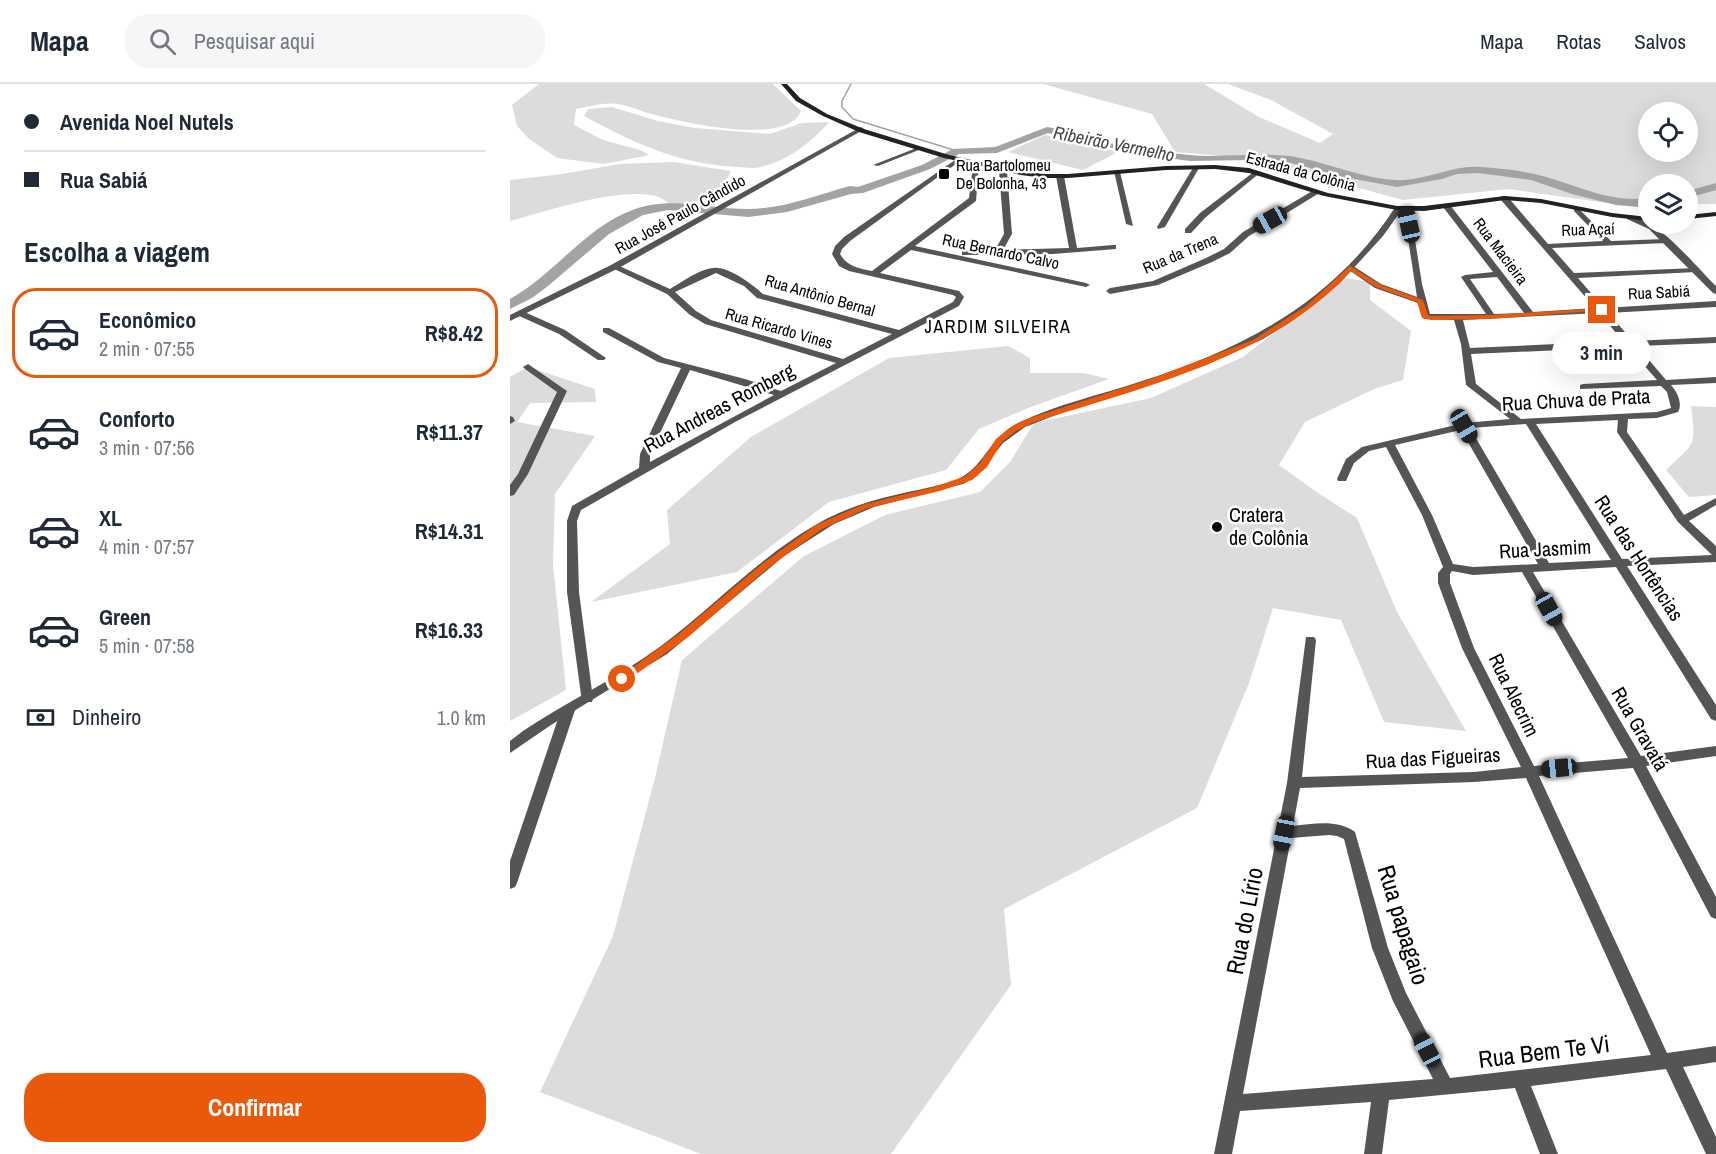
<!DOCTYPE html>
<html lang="pt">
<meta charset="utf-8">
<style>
:root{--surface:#fff;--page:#f6f6f7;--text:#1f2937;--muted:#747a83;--line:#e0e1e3;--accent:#ea580c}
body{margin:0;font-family:"Archivo Narrow",sans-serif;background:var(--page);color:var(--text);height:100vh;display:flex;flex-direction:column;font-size:22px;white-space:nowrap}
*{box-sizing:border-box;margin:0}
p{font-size:20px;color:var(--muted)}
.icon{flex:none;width:33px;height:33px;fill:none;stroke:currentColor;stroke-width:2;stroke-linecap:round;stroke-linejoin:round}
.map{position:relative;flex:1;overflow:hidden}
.panel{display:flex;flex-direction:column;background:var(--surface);width:510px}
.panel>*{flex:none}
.hud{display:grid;align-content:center;height:132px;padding:0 24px;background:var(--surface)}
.fabs{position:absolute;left:1128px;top:18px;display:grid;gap:12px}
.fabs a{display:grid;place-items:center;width:60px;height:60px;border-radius:50%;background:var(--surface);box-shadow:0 6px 24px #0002;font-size:30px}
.end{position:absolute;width:27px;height:27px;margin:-14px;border:8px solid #ea580c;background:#fff;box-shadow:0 0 0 3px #fff}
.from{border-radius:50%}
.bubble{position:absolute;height:42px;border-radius:21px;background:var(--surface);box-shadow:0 6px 24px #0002;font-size:20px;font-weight:800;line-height:42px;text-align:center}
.car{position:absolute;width:18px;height:36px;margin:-18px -9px;border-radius:8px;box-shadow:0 0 4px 2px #0007;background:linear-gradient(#222 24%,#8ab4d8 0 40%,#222 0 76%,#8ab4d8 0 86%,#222 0)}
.hud b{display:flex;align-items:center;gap:21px;height:57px;font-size:22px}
.hud b+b{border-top:2px solid var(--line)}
.hud i{width:15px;height:15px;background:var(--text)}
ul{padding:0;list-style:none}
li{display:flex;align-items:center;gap:18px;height:90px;margin:0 12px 9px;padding:0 12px;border:3px solid transparent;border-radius:24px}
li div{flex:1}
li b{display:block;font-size:22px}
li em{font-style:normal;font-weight:800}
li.current{border-color:var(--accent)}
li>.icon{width:54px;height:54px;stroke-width:1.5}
h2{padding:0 24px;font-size:27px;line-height:72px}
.pay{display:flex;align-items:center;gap:15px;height:66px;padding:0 24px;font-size:22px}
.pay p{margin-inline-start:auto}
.cta{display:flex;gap:12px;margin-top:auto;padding:12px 24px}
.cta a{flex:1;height:69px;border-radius:24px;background:var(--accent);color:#fff;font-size:24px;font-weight:800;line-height:69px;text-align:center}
header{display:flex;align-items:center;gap:36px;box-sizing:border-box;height:84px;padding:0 30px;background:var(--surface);border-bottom:2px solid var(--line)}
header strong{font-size:28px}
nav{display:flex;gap:33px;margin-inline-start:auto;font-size:21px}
.search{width:420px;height:54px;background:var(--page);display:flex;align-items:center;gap:15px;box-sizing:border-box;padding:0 21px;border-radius:24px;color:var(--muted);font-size:22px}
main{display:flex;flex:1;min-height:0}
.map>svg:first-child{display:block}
.green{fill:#dcdcdc;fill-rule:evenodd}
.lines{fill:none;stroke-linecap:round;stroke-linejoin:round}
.stream{stroke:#a3a3a3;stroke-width:1.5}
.river{fill:#a3a3a3;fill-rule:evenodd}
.minor{fill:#555;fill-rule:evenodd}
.tertiary{fill:#555;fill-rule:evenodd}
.secondary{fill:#222;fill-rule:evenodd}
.route{fill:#ea580c}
.poi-dot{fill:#000;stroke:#fff;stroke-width:2}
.labels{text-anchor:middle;stroke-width:5;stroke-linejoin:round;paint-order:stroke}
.far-poi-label{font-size:16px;fill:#000;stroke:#fff;text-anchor:start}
.far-street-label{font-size:16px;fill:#000;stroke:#fff}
.far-water-label{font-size:18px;font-style:italic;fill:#444;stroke:#fff}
.far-neighbourhood-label{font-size:18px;letter-spacing:1.5px;fill:#000;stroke:#fff}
.street-label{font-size:20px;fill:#000;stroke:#fff}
.poi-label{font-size:20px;fill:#000;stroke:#fff;text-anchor:start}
.near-street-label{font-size:24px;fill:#000;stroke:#fff}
</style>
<header>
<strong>Mapa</strong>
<div class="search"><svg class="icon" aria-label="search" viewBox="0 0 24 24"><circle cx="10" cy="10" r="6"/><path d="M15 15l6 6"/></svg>Pesquisar aqui</div>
<nav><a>Mapa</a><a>Rotas</a><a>Salvos</a></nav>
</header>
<main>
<section class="panel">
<div class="hud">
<b><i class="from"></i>Avenida Noel Nutels</b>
<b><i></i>Rua Sabiá</b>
</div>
<h2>Escolha a viagem</h2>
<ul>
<li class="current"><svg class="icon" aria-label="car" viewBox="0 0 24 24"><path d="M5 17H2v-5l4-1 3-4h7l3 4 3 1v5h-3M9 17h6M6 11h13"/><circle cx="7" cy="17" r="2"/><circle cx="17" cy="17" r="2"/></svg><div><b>Econômico</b><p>2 min · 07:55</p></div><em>R$8.42</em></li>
<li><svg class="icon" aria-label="car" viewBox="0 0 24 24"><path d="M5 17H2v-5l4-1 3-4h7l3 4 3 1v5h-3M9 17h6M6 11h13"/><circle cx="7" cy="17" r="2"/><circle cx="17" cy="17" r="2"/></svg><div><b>Conforto</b><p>3 min · 07:56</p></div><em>R$11.37</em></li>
<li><svg class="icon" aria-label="car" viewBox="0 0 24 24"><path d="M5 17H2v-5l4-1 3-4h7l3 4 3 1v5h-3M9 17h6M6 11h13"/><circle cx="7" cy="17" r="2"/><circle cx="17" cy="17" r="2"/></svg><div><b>XL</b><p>4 min · 07:57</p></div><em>R$14.31</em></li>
<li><svg class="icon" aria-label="car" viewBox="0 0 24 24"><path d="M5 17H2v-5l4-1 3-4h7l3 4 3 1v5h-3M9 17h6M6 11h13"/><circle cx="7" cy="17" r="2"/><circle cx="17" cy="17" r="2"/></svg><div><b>Green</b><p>5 min · 07:58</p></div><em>R$16.33</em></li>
</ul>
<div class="pay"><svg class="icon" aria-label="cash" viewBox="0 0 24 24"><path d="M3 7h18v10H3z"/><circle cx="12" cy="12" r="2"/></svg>Dinheiro<p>1.0 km</p></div>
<div class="cta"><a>Confirmar</a></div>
</section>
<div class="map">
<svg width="1206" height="1070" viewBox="0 0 1206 1070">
<rect width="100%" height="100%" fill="#fff"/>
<g class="green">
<path d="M29,0H263L291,27C276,64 168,37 138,29C128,26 117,21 107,20C94,18 78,23 66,25L64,41L93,56L130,66L139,71L94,80L47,74L19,55L7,42L2,21Z"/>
<path d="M533,0H694L749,33L810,59L823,50L761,16L718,0H1206V120H1178V100H1138V119H1097L999,105L893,116L738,74L665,68L642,30ZM1138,28H1178V68H1138Z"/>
<path d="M102,23L148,37L185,44L260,50L292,39L319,38C302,58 276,78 250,83C243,85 234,83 227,83C168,80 124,59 74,32L78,25Z"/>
<polygon points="535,51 608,68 573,86 498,68"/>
<path d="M164,78L221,87L210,112L169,127C162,123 154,114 146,112C107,103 38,127 0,137V96L52,90L110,80Z"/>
<polygon points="835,194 860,198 860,216 901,247 893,296 864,305 795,338 769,381 808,409 847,434 887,528 956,647 874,638 831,536 763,524 739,599 687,724 494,825 501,901 381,1070 191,1070 30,1008 103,852 145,694 172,576 294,472 375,431 470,408 500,378 524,339 641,314 733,273"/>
<polygon points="498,262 520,274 520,289 574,289 599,295 518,324 469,345 436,386 319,418 227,488 81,518 160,460 157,426 241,353 379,274"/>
<polygon points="18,283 85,305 86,318 20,319 7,338 85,352 45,410 43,481 56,606 0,637 0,293"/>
<path d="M1181,322L1206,323V411L1179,413L1156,386C1186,357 1186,364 1181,322Z"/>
</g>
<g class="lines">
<polyline class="stream" points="341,0 332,17 332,23 343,35 447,67"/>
<g class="river">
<path d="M537,43C551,45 563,49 576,53C609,63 646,67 679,71C713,74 746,68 779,72C815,77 849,94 885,96C914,98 941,81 970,83C988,84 1007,86 1024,90C1062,98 1098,120 1138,114V120L1129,123L1106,121L1062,110L1021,96L968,89L947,90L932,95L887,103L834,93L781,79L742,76L680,77L628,70L538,49L487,69L449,70L420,85L353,109L341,110L277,128L238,133L158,126L133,131L99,150L38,202L22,214L0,225V215C45,190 76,142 125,125C163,112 199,125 238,125C274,125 306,111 340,102L348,103L412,81L443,65L485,63Z"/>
<polygon points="1206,99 1206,106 1178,114 1178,107"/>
</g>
<g class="minor">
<polygon points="409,63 414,64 368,82 363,81"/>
<path d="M448,74L451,76L450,77L340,157L332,165L330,170C338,183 348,184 362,187L459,114L463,81L466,79L469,81L466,117L405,162L576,199L580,201L576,203L401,166L370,189L449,207L454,213L449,222L225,338L71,426L67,437L69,508L83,615L82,618H72L57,508V437L62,422L129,384L130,370L171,284L148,278L93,248V244H99L154,274L235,295L271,307L326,279L195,240L180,231L157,210L100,183L107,181L160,205C173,198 193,182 208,184C222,185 243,201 253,210L389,246L443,218L446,213L443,211L339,187L329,182L322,170L325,162L334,153ZM206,189L234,202L247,214L382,250L333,275L201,236L186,227L165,208ZM180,286L264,311L140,378V370Z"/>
<polygon points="686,82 689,84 655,143 648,145 647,143 683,84"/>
<polygon points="493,85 497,87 502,150 493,166 559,164 546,92 550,90 554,92 567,164 603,161 606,161 606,165 543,170 452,171 452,167 455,167 485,166 494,150 489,87"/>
<polygon points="604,87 610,88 623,142 616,140"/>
<polygon points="745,87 751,88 696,133 681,149 675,149 675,145 690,129"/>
<polygon points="804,106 811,108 739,152 720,169 702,178 648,201 600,210 596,207 600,204 643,197 696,174 714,165 733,148"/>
<path d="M991,112H997L1038,160L1093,157L1064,127V123H1067L1101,157L1156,155L1160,157L1156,159L1042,164L1064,189L1186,184L1190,186L1186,188L1068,194L1094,224L1206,217V223L1098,229L1123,257L1206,253V259L1127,262L1156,296L1206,293V299L1161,301C1167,308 1173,319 1168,328L1147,334L1118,335L1117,348L1174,431L1206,414V421L1179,437L1206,462V478L1117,482L1206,621V637L1201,635L1106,483L1023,488L1131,672L1206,662V672L1136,682L1206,813V835L1201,833L1123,684L1029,692L1157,969L1206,962V978L1173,983L1206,1053V1070H1196L1156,985L1021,1002L1048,1070H1030L1005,1004L879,1016L872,1070H854L861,1018L730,1027L722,1070H704L777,699L796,553H804L806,556L792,693L964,688L1011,683L952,564L928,499V489L933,483L912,431L876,363L859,367L844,379L836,397H828L827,395L836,375L852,363L954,339L1000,335L956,301L951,260L944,236L914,235L908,219L865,204L836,184L843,182L871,200L907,213L893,122L900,124L912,200L920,230H976L951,193L955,191L983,188L933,123L937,121H940L1023,228L1085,224L991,116ZM987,193L1014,229L984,230L960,195ZM1089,229L1113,257L960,264L953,236ZM1118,263L1147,296L1073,300L1070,301V305L1151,302L1157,308L1161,324L1147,328L1011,335L966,300L961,270ZM1108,336L1107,348L1168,438L1202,471L1112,475L1026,340ZM1016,340L1101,476L1039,479L960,344ZM951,346L1028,480L963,483L943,480L922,431L885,361ZM942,487L963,491L1012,488L1118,674L1024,682L964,564L940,499V490ZM1016,694L1141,971L940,994L896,909L878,864L845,748C827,735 803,740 783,742L790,704L964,698ZM819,751L827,752L834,755L862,864L883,917L923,995L733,1010L781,754Z"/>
<polygon points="10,226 55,246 96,274 94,276 88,276 49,250 7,231 6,229"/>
<polygon points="18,280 57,307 18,390 4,411 0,412 0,401 8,390 47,308 15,285 13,283"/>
<polygon points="0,332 3,333 5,337 0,340"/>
<polygon points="58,621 63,623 65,626 7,799 5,803 0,805 0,777 51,626 53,623"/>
</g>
<g class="tertiary">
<polygon points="351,43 354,45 353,46 107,185 0,237 0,231 101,181"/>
<path d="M886,122L893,124L873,152L829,200L779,239L753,255L696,281L551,329L515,343L493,359L467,392L453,400L364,423L324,440L274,472L157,570L41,641L0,669V657L13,647C58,617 108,594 151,562C207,520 254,468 316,435C338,424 361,416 385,411C405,406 426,403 446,396C475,384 478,353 510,338C548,320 590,311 629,298C734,265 824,218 886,122Z"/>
<path d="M1117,131C1145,131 1186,183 1206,202V210L1203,209L1139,145L1117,135Z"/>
</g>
<g class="secondary">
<polygon points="271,0 277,0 290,14 317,30 354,45 439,71 511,87 534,90 558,90 656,82 705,81 739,84 818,109 887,122 914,122 995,112 1031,115 1102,129 1138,133 1138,137 1102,133 1031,119 995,116 914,127 887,126 814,112 739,89 705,85 656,86 558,94 534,94 511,91 434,74 349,48 313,32 286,17"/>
<polygon points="1206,128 1206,132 1178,135 1178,131"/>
</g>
</g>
<path class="route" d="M840,182L871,201L913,216L918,231L921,232L982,231L1092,224L1096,226L982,235L921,236L912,234L907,218L866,203L841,187C763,274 630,304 522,339L506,347L492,358L477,383L462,396L430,407L358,424L312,445L258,484L177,554L115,598L112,599L107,595L170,549L252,480L306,441L352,421L424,403L456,392L470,379L486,355L501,343L517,335L644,294L743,256L796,222Z"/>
<g class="poi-dot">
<rect x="428" y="84" width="12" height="12" rx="3"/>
<circle cx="707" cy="443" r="6"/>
</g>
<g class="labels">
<g class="far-poi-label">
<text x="446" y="87">Rua Bartolomeu<tspan x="446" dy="18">De Bolonha, 43</tspan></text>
</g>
<g class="far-street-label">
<text transform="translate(791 87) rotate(15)" y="6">Estrada da Colônia</text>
<text transform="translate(170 130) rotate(-29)" y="6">Rua José Paulo Cândido</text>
<text transform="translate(1078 145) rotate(-2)" y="6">Rua Açaí</text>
<text transform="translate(491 167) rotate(12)" y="6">Rua Bernardo Calvo</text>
<text transform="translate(991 167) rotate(53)" y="6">Rua Macieira</text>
<text transform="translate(670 169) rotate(-23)" y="6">Rua da Trena</text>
<text transform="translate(1149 208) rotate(-3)" y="6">Rua Sabiá</text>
<text transform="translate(310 211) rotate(16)" y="6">Rua Antônio Bernal</text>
<text transform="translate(269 244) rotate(16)" y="6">Rua Ricardo Vines</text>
</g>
<g class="far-water-label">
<text transform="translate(604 60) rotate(11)" y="6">Ribeirão Vermelho</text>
</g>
<g class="far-neighbourhood-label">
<text x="488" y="249">JARDIM SILVEIRA</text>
</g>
<g class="street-label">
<text transform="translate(1066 316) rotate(-3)" y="7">Rua Chuva de Prata</text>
<text transform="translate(209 324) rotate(-28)" y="7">Rua Andreas Romberg</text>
<text transform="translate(1035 465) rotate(-3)" y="7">Rua Jasmim</text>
<text transform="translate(1129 474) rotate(57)" y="7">Rua das Hortências</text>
<text transform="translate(1004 611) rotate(64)" y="7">Rua Alecrim</text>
<text transform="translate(1130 645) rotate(60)" y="7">Rua Gravatá</text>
<text transform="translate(923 674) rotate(-3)" y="7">Rua das Figueiras</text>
</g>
<g class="poi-label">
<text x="719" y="438">Cratera<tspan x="719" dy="23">de Colônia</tspan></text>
</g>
<g class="near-street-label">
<text transform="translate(735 837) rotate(-79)" y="8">Rua do Lírio</text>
<text transform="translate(893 841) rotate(73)" y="8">Rua papagaio</text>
<text transform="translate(1034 968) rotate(-7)" y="8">Rua Bem Te Vi</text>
</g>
</g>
</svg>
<div class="fabs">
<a><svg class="icon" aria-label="locate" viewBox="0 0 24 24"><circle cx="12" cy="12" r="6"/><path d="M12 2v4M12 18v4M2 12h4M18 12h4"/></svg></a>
<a><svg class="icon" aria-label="layers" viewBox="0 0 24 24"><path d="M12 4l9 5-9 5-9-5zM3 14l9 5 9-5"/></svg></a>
</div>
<i class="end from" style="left:112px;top:595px"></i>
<i class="end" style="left:1092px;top:226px"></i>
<div class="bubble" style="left:1042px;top:248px;width:99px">3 min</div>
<i class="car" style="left:760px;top:136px;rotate:241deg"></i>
<i class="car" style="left:899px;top:141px;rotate:347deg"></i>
<i class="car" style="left:954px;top:342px;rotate:150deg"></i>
<i class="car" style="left:1039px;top:525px;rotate:151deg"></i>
<i class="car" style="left:1049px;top:684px;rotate:264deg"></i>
<i class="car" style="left:774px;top:749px;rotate:191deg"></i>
<i class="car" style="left:917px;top:966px;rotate:332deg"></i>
</div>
</main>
